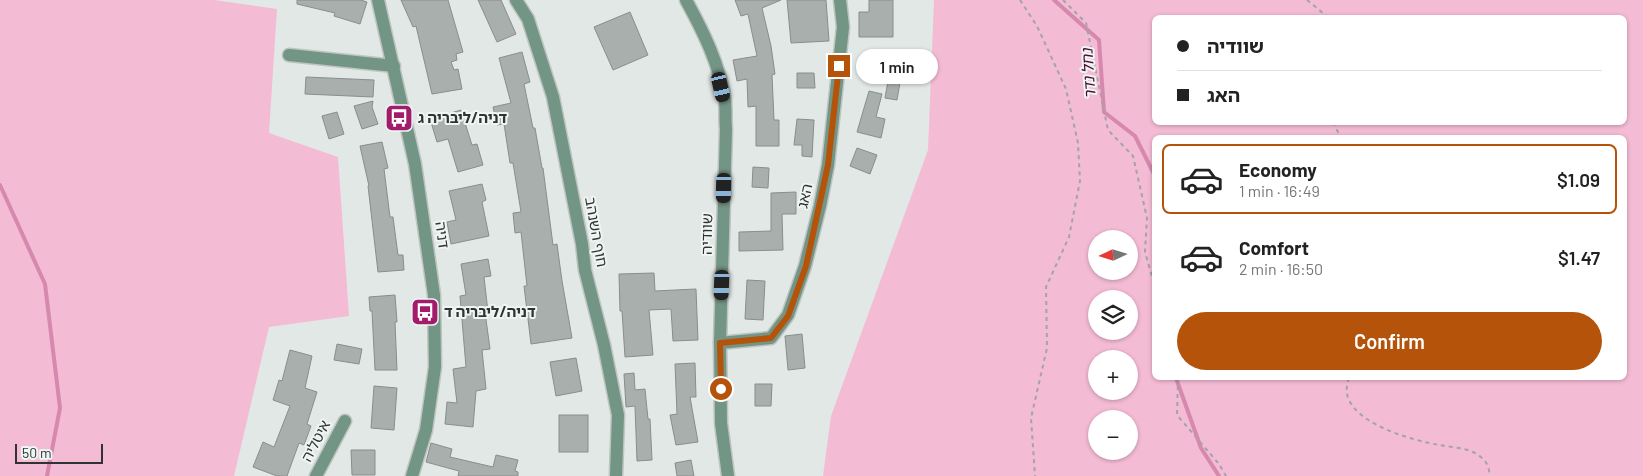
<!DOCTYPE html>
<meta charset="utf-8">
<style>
:root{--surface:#fff;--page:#f6f6f6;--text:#222;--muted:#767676;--line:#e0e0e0;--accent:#b45309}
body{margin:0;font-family:Barlow,"Noto Sans Hebrew",sans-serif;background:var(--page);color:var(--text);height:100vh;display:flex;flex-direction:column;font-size:19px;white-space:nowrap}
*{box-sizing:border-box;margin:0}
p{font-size:16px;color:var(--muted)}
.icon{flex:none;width:28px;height:28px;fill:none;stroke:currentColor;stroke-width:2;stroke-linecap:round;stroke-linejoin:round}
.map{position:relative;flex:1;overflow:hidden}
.panel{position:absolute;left:1152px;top:135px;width:475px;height:245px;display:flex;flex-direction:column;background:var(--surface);border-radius:8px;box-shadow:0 1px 4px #0004}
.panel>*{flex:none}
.hud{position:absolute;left:1152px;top:15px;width:475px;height:110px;border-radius:8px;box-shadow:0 1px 4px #0004;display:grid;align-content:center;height:110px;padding:0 25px;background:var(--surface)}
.needle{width:32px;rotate:266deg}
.controls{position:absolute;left:1088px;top:230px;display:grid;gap:10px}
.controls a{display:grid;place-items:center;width:50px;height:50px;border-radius:50%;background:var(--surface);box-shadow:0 1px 4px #0004;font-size:25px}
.scale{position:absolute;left:15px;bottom:12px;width:88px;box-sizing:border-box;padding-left:5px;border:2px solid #303332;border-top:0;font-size:14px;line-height:18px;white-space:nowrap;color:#303332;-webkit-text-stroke:4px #eff5f2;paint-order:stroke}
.end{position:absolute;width:22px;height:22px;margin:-11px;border:6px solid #b45309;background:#fff;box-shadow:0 0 0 2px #fff}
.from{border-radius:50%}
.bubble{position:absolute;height:35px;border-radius:18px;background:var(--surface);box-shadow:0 1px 4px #0004;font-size:16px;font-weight:600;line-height:35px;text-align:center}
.car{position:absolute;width:15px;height:30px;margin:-15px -8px;border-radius:6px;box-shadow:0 0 4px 1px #0007;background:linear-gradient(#222 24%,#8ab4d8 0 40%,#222 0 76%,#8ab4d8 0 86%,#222 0)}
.hud b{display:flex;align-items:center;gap:18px;height:48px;font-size:19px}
.hud b+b{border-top:1px solid var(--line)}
.hud i{width:12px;height:12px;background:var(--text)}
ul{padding:9px 0 0;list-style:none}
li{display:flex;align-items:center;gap:15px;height:70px;margin:0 10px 8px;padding:0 15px;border:2px solid transparent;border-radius:8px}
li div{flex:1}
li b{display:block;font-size:19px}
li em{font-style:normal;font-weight:600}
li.active{border-color:var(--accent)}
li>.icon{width:45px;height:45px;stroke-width:1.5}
.button{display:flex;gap:10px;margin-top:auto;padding:10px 25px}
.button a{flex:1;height:58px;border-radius:30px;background:var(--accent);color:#fff;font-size:20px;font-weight:600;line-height:58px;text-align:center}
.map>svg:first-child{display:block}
.green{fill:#f4bbd5;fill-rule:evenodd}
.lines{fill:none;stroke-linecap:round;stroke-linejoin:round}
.stream{stroke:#d689ad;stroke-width:4}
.building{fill:#a9afac;stroke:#898e8c}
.minor-casing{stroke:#bec4c1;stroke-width:15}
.path{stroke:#a1a5a3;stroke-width:2;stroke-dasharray:4 4;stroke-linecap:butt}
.minor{stroke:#729585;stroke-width:12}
.route{stroke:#b45309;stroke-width:6}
.labels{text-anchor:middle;stroke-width:4;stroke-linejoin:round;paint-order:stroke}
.poi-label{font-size:15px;font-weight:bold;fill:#303332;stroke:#eff5f2;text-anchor:start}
.street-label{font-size:15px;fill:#303332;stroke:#eff5f2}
.water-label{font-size:16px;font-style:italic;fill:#4d0931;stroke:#eff5f2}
</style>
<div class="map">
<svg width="1643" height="476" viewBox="0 0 1643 476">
<rect width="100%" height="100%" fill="#e2e8e5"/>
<g class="green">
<polygon points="0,0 214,0 277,9 269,133 338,157 349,316 269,327 234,476 0,476"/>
<path d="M934,0H1643V476H823L831,416L928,150ZM1155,18H1625V122H1155ZM1155,138H1625V378H1155ZM1096,239H1129V271H1096ZM1096,299H1129V331H1096ZM1096,359H1129V391H1096ZM1096,419H1129V451H1096Z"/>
</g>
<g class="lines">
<g class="stream">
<polyline points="1054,0 1099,40 1104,112 1135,136 1155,176"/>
<polyline points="0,185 45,284 60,408 47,476"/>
<polyline points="1176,378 1201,448 1219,476"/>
</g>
</g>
<g class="building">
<polygon points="297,0 361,0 367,2 360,24 334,16 335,13 297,4"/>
<polygon points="401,0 448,0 463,52 456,54 457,60 451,62 454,70 458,69 462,89 432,94 416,26 413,27"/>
<polygon points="478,0 501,0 516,34 497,42"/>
<polygon points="735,0 781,0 762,8 771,46 775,74 772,75 774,120 779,120 779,146 756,146 756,106 748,107 747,79 737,81 733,60 757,56 748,14 741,16"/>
<polygon points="787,0 826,0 829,41 791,43"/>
<polygon points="869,0 893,0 893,37 859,37 859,12 869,12"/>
<polygon points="630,12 648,55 613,70 594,27"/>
<polygon points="522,52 530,82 524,84 533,128 535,128 542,168 543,168 553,245 557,244 562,281 572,338 531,344 524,286 527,286 521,232 515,233 513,213 521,212 513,163 510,163 504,124 497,125 493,107 511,103 499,58"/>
<polygon points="878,59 908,65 906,78 901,77 897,100 885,98 889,75 875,72"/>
<polygon points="797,73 814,73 815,88 797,88"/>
<polygon points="306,77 374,80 373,97 305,94"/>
<polygon points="869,91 882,94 876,117 885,119 881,138 857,132"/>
<polygon points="373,101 372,107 378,124 362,129 354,106"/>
<polygon points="461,110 472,145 477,144 483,165 458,172 448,139 437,142 430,119"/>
<polygon points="337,112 344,134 329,139 322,116"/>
<polygon points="797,119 814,120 812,157 802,156 802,145 794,145"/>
<polygon points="382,142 388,168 384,169 390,217 393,217 398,255 403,255 404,270 378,272 368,186 369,186 360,146"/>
<polygon points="857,148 877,155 870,174 850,166"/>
<polygon points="753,167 769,168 768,188 752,187"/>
<polygon points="482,184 486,200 482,202 489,236 451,244 447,222 456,220 449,191"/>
<polygon points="796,192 796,214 782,214 783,250 739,251 739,232 771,231 771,193"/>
<polygon points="488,259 491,276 484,277 488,312 485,312 490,349 482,350 486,389 476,391 473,427 445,424 447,402 457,403 453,369 466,367 460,296 466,295 461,264"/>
<polygon points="654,273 655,291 696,289 698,340 673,341 671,309 649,310 653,355 625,357 622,311 620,311 619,274"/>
<polygon points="747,280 765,281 763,320 745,319"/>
<polygon points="395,295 397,322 395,322 397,370 375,370 372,311 370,311 369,297"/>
<polygon points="802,334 805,368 788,370 785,336"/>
<polygon points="337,344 362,349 359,364 334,360"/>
<polygon points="290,350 312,356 305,388 317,392 307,424 311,426 304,445 299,443 287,476 277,476 253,467 263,442 274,447 290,406 273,400 279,380 282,381"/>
<polygon points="576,358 582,391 556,396 550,362"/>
<polygon points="695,363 696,397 690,397 698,442 676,445 670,415 677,414 675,364"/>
<polygon points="634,373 635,390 645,389 648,419 650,419 652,460 637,461 635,406 626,407 624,374"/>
<polygon points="755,384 772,384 771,406 755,406"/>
<polygon points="374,386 397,388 394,430 371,428"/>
<rect x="559" y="415" width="29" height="37"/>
<polygon points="431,443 452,449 450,457 493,467 496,455 518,460 515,471 518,472 518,476 458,476 459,471 426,462"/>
<polygon points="351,450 375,450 375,475 352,475"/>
<polygon points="691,460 694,476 677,476 675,463"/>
</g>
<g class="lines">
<defs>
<g id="minor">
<polyline points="378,0 415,164 434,295 435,367 426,430 412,476"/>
<polyline points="516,0 528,19 553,97 582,244 585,270 604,345 618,415 616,476"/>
<path d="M686,0C703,31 720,65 725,101C726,110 725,120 726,129L720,343L721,423L728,476"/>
<polyline points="289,55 394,66"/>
<polyline points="720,343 771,338 788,315 805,266 820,206 828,165 843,27 840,0"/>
<polyline points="316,476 345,421"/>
</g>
</defs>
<use href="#minor" class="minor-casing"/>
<g class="path">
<polyline points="1020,0 1037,26 1066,89 1078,143 1080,181 1069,237 1046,287 1047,348 1031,418 1035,476"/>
<polyline points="1063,0 1086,23 1108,130 1133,156 1147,218 1145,252 1155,287"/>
<polyline points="1307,0 1329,18"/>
<polyline points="1333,122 1341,138"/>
<polyline points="1178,378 1177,415 1219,464 1226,476"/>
<path d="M1349,378C1347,385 1345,392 1349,400C1361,426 1412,440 1439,445C1454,448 1471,447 1483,459C1488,463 1489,470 1490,476"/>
</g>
<use href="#minor" class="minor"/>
</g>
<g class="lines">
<polyline class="route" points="721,389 720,343 771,338 788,316 806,266 828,165 839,66"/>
</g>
<defs>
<symbol id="bus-square" viewBox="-11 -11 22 22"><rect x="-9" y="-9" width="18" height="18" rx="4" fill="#a11c6b" stroke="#eff5f2"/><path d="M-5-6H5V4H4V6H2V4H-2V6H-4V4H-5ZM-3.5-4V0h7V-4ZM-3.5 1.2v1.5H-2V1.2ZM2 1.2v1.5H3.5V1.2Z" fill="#fff"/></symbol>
</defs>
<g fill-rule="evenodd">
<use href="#bus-square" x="383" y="102" width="32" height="32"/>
<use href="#bus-square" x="409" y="296" width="32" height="32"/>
</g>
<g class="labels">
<g class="poi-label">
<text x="418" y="123">דניה/ליבריה ג</text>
<text x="444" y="317">דניה/ליבריה ד</text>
</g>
<g class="street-label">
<text transform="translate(805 196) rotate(-78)" y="5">האג</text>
<text transform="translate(596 232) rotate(80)" y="5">חוף השנהב</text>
<text transform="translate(707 234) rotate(-89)" y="5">שוודיה</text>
<text transform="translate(442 235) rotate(82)" y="5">דניה</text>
<text transform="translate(316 441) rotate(-62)" y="5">איטליה</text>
</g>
<g class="water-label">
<text transform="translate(1088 74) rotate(-94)" y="6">נחל נדר</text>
</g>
</g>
</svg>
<div class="controls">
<a><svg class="needle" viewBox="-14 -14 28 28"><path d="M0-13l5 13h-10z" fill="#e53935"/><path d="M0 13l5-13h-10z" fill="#767676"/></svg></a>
<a><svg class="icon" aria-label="layers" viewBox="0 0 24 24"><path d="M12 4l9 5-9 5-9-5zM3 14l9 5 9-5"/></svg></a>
<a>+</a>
<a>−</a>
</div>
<div class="scale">50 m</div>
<i class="end from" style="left:721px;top:389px"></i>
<i class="end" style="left:839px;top:66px"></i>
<div class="bubble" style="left:856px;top:49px;width:82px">1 min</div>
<i class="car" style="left:721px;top:87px;rotate:167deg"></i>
<i class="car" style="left:724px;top:188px;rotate:181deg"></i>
<i class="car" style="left:722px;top:285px;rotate:182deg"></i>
<div class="hud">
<b><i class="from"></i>שוודיה</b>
<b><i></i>האג</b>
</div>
<section class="panel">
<ul>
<li class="active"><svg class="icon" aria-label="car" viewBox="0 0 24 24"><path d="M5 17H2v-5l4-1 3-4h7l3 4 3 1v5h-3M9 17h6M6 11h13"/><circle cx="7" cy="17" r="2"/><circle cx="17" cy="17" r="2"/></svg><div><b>Economy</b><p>1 min · 16:49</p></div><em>$1.09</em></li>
<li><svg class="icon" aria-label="car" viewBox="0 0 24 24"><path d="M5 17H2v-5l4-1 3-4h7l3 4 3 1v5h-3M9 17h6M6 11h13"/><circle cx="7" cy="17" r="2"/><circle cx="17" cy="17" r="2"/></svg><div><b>Comfort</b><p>2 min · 16:50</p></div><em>$1.47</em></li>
</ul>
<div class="button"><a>Confirm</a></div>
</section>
</div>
